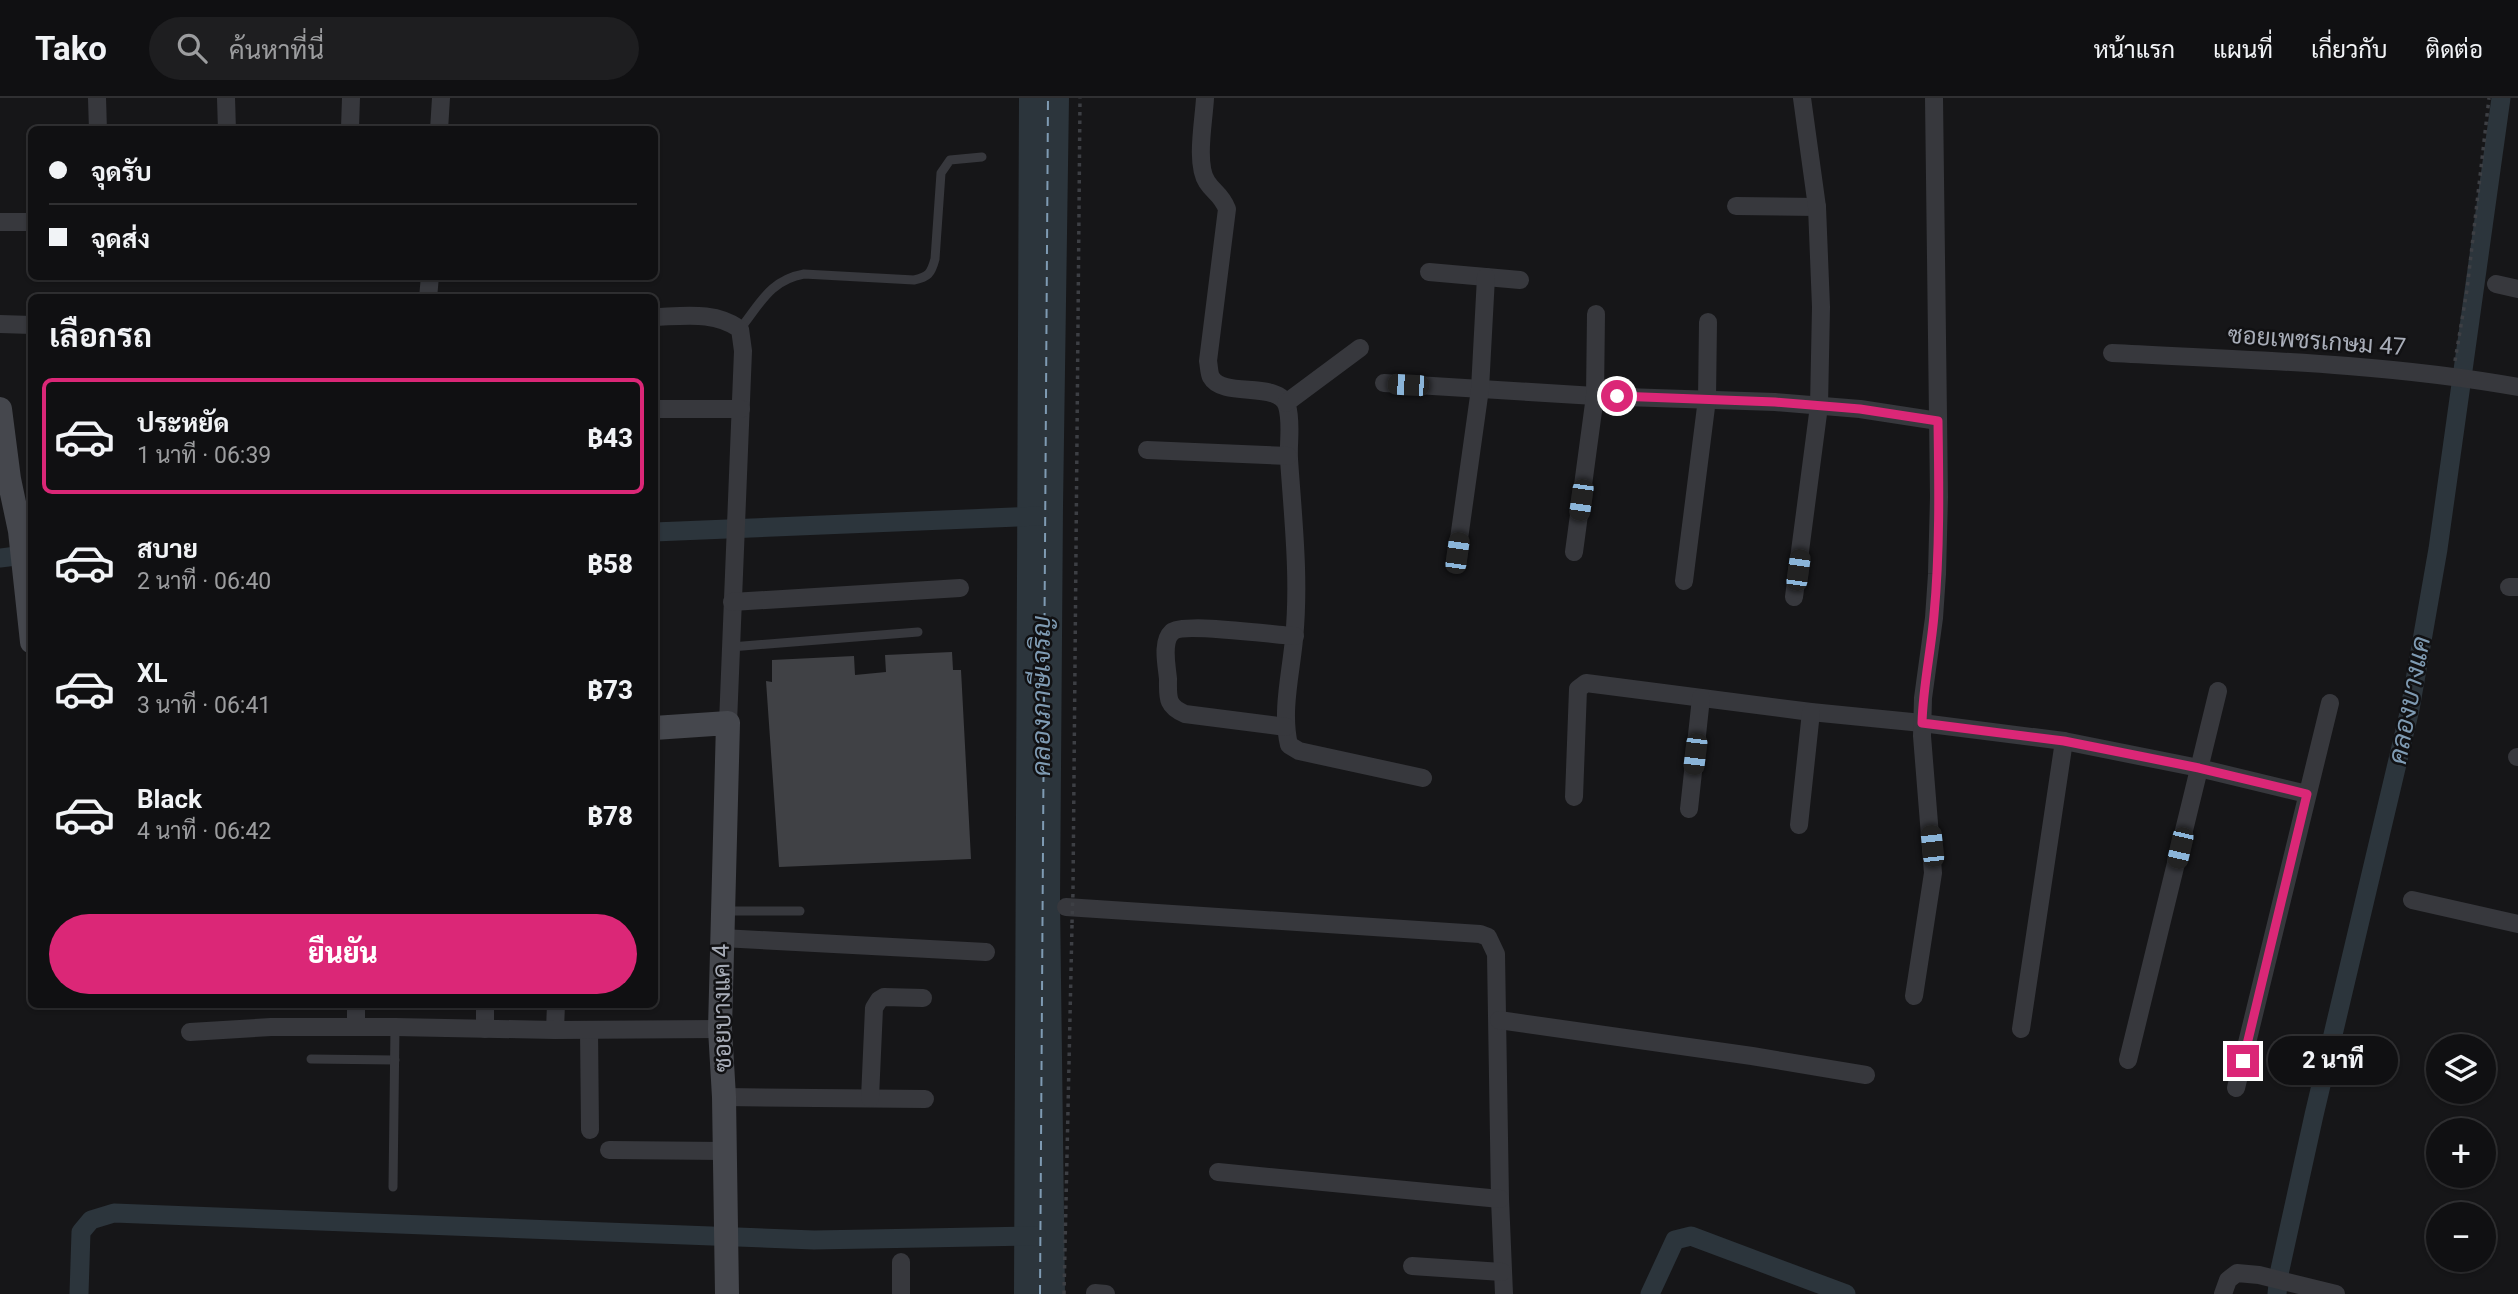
<!DOCTYPE html>
<html lang="th">
<meta charset="utf-8">
<style>
:root{--surface:#101012;--page:#1e1e20;--text:#f1f3f6;--muted:#9c9d9f;--line:#303032;--accent:#db2777}
body{margin:0;font-family:Roboto,Sarabun,sans-serif;background:var(--page);color:var(--text);height:100vh;display:flex;flex-direction:column;font-size:26px;white-space:nowrap}
*{box-sizing:border-box;margin:0}
p{font-size:23px;color:var(--muted)}
.icon{flex:none;width:38px;height:38px;fill:none;stroke:currentColor;stroke-width:2;stroke-linecap:round;stroke-linejoin:round}
.map{position:relative;flex:1;overflow:hidden}
.sheet{position:absolute;left:28px;top:196px;width:630px;height:714px;display:flex;flex-direction:column;background:var(--surface);border-radius:10px;box-shadow:0 2px 5px #0004,0 0 0 2px var(--line)}
.sheet>*{flex:none}
.top-card{position:absolute;left:28px;top:28px;width:630px;height:154px;border-radius:10px;box-shadow:0 2px 5px #0004,0 0 0 2px var(--line);display:grid;align-content:center;height:154px;padding:0 21px;background:var(--surface)}
.tools{position:absolute;left:2426px;top:936px;display:grid;gap:14px}
.tools a{display:grid;place-items:center;width:70px;height:70px;border-radius:50%;background:var(--surface);box-shadow:0 2px 5px #0004,0 0 0 2px var(--line);font-size:35px}
.end{position:absolute;width:32px;height:32px;margin:-16px;border:9px solid #db2777;background:#fff;box-shadow:0 0 0 4px #fff}
.from{border-radius:50%}
.bubble{position:absolute;height:49px;border-radius:24px;background:var(--surface);box-shadow:0 2px 5px #0004,0 0 0 2px var(--line);font-size:23px;font-weight:800;line-height:49px;text-align:center}
.car{position:absolute;width:21px;height:42px;margin:-21px -10px;border-radius:9px;box-shadow:0 0 5px 2px #0007;background:linear-gradient(#222 24%,#8ab4d8 0 40%,#222 0 76%,#8ab4d8 0 86%,#222 0)}
.top-card b{display:flex;align-items:center;gap:24px;height:66px;font-size:26px}
.top-card b+b{border-top:2px solid var(--line)}
.top-card i{width:18px;height:18px;background:var(--text)}
ul{padding:0;list-style:none}
li{display:flex;align-items:center;gap:21px;height:116px;margin:0 14px 10px;padding:0 7px;border:4px solid transparent;border-radius:10px}
li div{flex:1}
li b{display:block;font-size:26px}
li em{font-style:normal;font-weight:800}
li.current{border-color:var(--accent)}
li>.icon{width:63px;height:63px;stroke-width:1.5}
h2{padding:0 21px;font-size:32px;line-height:84px}
.action{display:flex;gap:14px;margin-top:auto;padding:14px 21px}
.action a{flex:1;height:80px;border-radius:42px;background:var(--accent);color:#fff;font-size:28px;font-weight:800;line-height:80px;text-align:center}
header{display:flex;align-items:center;gap:42px;box-sizing:border-box;height:98px;padding:0 35px;background:var(--surface);border-bottom:2px solid var(--line)}
header strong{font-size:33px}
nav{display:flex;gap:38px;margin-inline-start:auto;font-size:24px}
.search{width:490px;height:63px;background:var(--page);display:flex;align-items:center;gap:18px;box-sizing:border-box;padding:0 24px;border-radius:38px;color:var(--muted);font-size:26px}
.map>svg:first-child{display:block}
.water{fill:#2c353c}
.lines{fill:none;stroke-linecap:round;stroke-linejoin:round}
.canal{stroke:#2c353c;stroke-width:19}
.ferry{stroke:#7f9bb3;stroke-width:2;stroke-dasharray:9 7;stroke-linecap:butt}
.building{fill:#404145}
.path{stroke:#3d3f44;stroke-width:3.5;stroke-dasharray:3.5 5;stroke-linecap:butt}
.lane{stroke:#37383d;stroke-width:9}
.street{stroke:#37383d;stroke-width:18}
.secondary{stroke:#45474d;stroke-width:24}
.path-bridge{stroke:#3d3f44;stroke-width:3.5;stroke-dasharray:3.5 5;stroke-linecap:butt}
.route{stroke:#db2777;stroke-width:9}
.labels{text-anchor:middle;stroke-width:5;stroke-linejoin:round;paint-order:stroke}
.street-label{font-size:24px;fill:#a8adb8;stroke:#111113}
.water-label{font-size:26px;font-style:italic;fill:#7f9bb3;stroke:#111113}
</style>
<header>
<strong>Tako</strong>
<div class="search"><svg class="icon" aria-label="search" viewBox="0 0 24 24"><circle cx="10" cy="10" r="6"/><path d="M15 15l6 6"/></svg>ค้นหาที่นี่</div>
<nav><a>หน้าแรก</a><a>แผนที่</a><a>เกี่ยวกับ</a><a>ติดต่อ</a></nav>
</header>
<div class="map">
<svg width="2518" height="1196" viewBox="0 0 2518 1196">
<rect width="100%" height="100%" fill="#161618"/>
<polygon class="water" points="1019,0 1069,0 1063,408 1060,802 1065,1196 1014,1196"/>
<g class="lines">
<g class="canal">
<polyline points="654,434 1039,418"/>
<polyline points="0,460 32,456"/>
<polyline points="79,1196 81,1134 91,1122 114,1115 814,1142 1037,1138"/>
<polyline points="1650,1196 1675,1142 1691,1138 1846,1196"/>
<polyline points="2277,1196 2279,1176 2314,1017 2410,611 2438,451 2501,0"/>
</g>
<polyline class="ferry" points="1040,1196 1048,0"/>
</g>
<polygon class="building" points="952,554 953,572 961,572 971,761 779,769 766,583 772,584 772,562 854,558 855,577 886,574 885,557"/>
<g class="lines">
<g class="path">
<polyline points="2455,263 2467,192 2489,0"/>
<polyline points="1073,791 1080,0"/>
<polyline points="1064,1196 1072,827"/>
</g>
<g class="lane">
<path d="M740,231C760,206 770,182 804,176L914,182C928,179 931,176 935,161L941,75L950,62L982,59"/>
<polyline points="731,549 918,534"/>
<polyline points="724,813 800,813"/>
<polyline points="311,961 395,962"/>
<polyline points="393,1089 395,929"/>
</g>
<g class="street">
<polyline points="97,0 98,32"/>
<polyline points="226,0 227,32"/>
<path d="M1205,0C1204,22 1195,66 1207,84C1214,95 1221,96 1227,111L1208,263C1209,268 1209,275 1211,279C1223,301 1279,282 1287,308C1292,324 1288,344 1289,361C1293,421 1300,481 1294,541C1291,575 1281,613 1289,647L1299,653L1423,680"/>
<polyline points="350,30 351,0"/>
<polyline points="439,32 441,0"/>
<polyline points="1736,108 1817,109"/>
<polyline points="0,124 32,124"/>
<polyline points="1429,174 1520,182"/>
<polyline points="2496,186 2518,191"/>
<polyline points="428,200 430,178"/>
<path d="M654,219C685,218 715,213 740,231L743,253L728,625"/>
<polyline points="0,226 32,227"/>
<path d="M2112,255C2248,262 2384,265 2518,289"/>
<polyline points="1384,285 1595,298 1775,304 1860,311 1938,323"/>
<polyline points="1286,305 1360,250"/>
<polyline points="654,311 741,311"/>
<polyline points="1147,352 1288,358"/>
<polyline points="1574,454 1595,298 1596,216"/>
<polyline points="1457,455 1480,291 1486,179"/>
<polyline points="1684,483 1707,301 1708,224"/>
<polyline points="2509,489 2518,489"/>
<polyline points="1794,499 1819,308 1821,209 1817,109 1802,0"/>
<polyline points="732,504 960,490"/>
<path d="M1286,629L1185,616C1166,608 1168,599 1168,581C1167,568 1161,544 1172,534C1183,524 1274,537 1295,538"/>
<polyline points="2517,659 2518,659"/>
<polyline points="1574,699 1578,591 1586,585 1811,614 1922,625 2064,643 2199,670 2307,696"/>
<polyline points="1689,711 1701,600"/>
<polyline points="1799,727 1811,614"/>
<polyline points="2412,802 2518,826"/>
<polyline points="1066,809 1480,836 1488,839 1496,856 1500,1101 1504,1196"/>
<polyline points="722,840 986,854"/>
<polyline points="1914,898 1933,775 1922,638 1923,600 1934,520 1937,476 1939,399 1934,0"/>
<polyline points="356,906 356,929"/>
<polyline points="485,906 485,931"/>
<polyline points="1499,922 1752,958 1866,977"/>
<polyline points="2021,931 2064,643"/>
<polyline points="555,932 556,906"/>
<polyline points="589,932 590,1032"/>
<polyline points="190,934 271,929 395,929 555,932 720,931"/>
<polyline points="2128,962 2218,593"/>
<polyline points="2236,990 2330,605"/>
<polyline points="724,999 925,1001"/>
<polyline points="870,1000 874,910 879,902 884,899 923,900"/>
<polyline points="609,1052 725,1053"/>
<polyline points="1218,1074 1500,1101"/>
<polyline points="901,1164 901,1196"/>
<polyline points="1412,1168 1502,1174"/>
<polyline points="1095,1195 1106,1196"/>
<polyline points="2223,1196 2228,1182 2237,1175 2259,1177 2336,1196"/>
</g>
<g class="secondary">
<polyline points="0,311 9,381 20,433 32,544"/>
<polyline points="654,630 728,625 720,931 724,999 727,1196"/>
</g>
<polyline class="path-bridge" points="1072,825 1073,794"/>
</g>
<g class="lines">
<path class="route" d="M1617,298L1775,304L1860,311L1938,323C1939,388 1940,453 1934,517C1931,553 1923,588 1922,625L2064,643L2199,670L2307,696L2243,963"/>
</g>
<g class="labels">
<g class="street-label">
<text transform="translate(2317 243) rotate(4)" y="8">ซอยเพชรเกษม 47</text>
<text transform="translate(722 910) rotate(-91)" y="8">ซอยบางแค 4</text>
</g>
<g class="water-label">
<text transform="translate(1041 598) rotate(-90)" y="9">คลองภาษีเจริญ</text>
<text transform="translate(2409 602) rotate(-79)" y="9">คลองบางแค</text>
</g>
</g>
</svg>
<div class="tools">
<a><svg class="icon" aria-label="layers" viewBox="0 0 24 24"><path d="M12 4l9 5-9 5-9-5zM3 14l9 5 9-5"/></svg></a>
<a>+</a>
<a>−</a>
</div>
<i class="end from" style="left:1617px;top:298px"></i>
<i class="end" style="left:2243px;top:963px"></i>
<div class="bubble" style="left:2268px;top:938px;width:130px">2 นาที</div>
<i class="car" style="left:1408px;top:287px;rotate:273deg"></i>
<i class="car" style="left:1581px;top:402px;rotate:188deg"></i>
<i class="car" style="left:1457px;top:455px;rotate:8deg"></i>
<i class="car" style="left:1798px;top:472px;rotate:8deg"></i>
<i class="car" style="left:1695px;top:656px;rotate:187deg"></i>
<i class="car" style="left:1932px;top:748px;rotate:354deg"></i>
<i class="car" style="left:2180px;top:750px;rotate:193deg"></i>
<div class="top-card">
<b><i class="from"></i>จุดรับ</b>
<b><i></i>จุดส่ง</b>
</div>
<section class="sheet">
<h2>เลือกรถ</h2>
<ul>
<li class="current"><svg class="icon" aria-label="car" viewBox="0 0 24 24"><path d="M5 17H2v-5l4-1 3-4h7l3 4 3 1v5h-3M9 17h6M6 11h13"/><circle cx="7" cy="17" r="2"/><circle cx="17" cy="17" r="2"/></svg><div><b>ประหยัด</b><p>1 นาที · 06:39</p></div><em>฿43</em></li>
<li><svg class="icon" aria-label="car" viewBox="0 0 24 24"><path d="M5 17H2v-5l4-1 3-4h7l3 4 3 1v5h-3M9 17h6M6 11h13"/><circle cx="7" cy="17" r="2"/><circle cx="17" cy="17" r="2"/></svg><div><b>สบาย</b><p>2 นาที · 06:40</p></div><em>฿58</em></li>
<li><svg class="icon" aria-label="car" viewBox="0 0 24 24"><path d="M5 17H2v-5l4-1 3-4h7l3 4 3 1v5h-3M9 17h6M6 11h13"/><circle cx="7" cy="17" r="2"/><circle cx="17" cy="17" r="2"/></svg><div><b>XL</b><p>3 นาที · 06:41</p></div><em>฿73</em></li>
<li><svg class="icon" aria-label="car" viewBox="0 0 24 24"><path d="M5 17H2v-5l4-1 3-4h7l3 4 3 1v5h-3M9 17h6M6 11h13"/><circle cx="7" cy="17" r="2"/><circle cx="17" cy="17" r="2"/></svg><div><b>Black</b><p>4 นาที · 06:42</p></div><em>฿78</em></li>
</ul>
<div class="action"><a>ยืนยัน</a></div>
</section>
</div>
